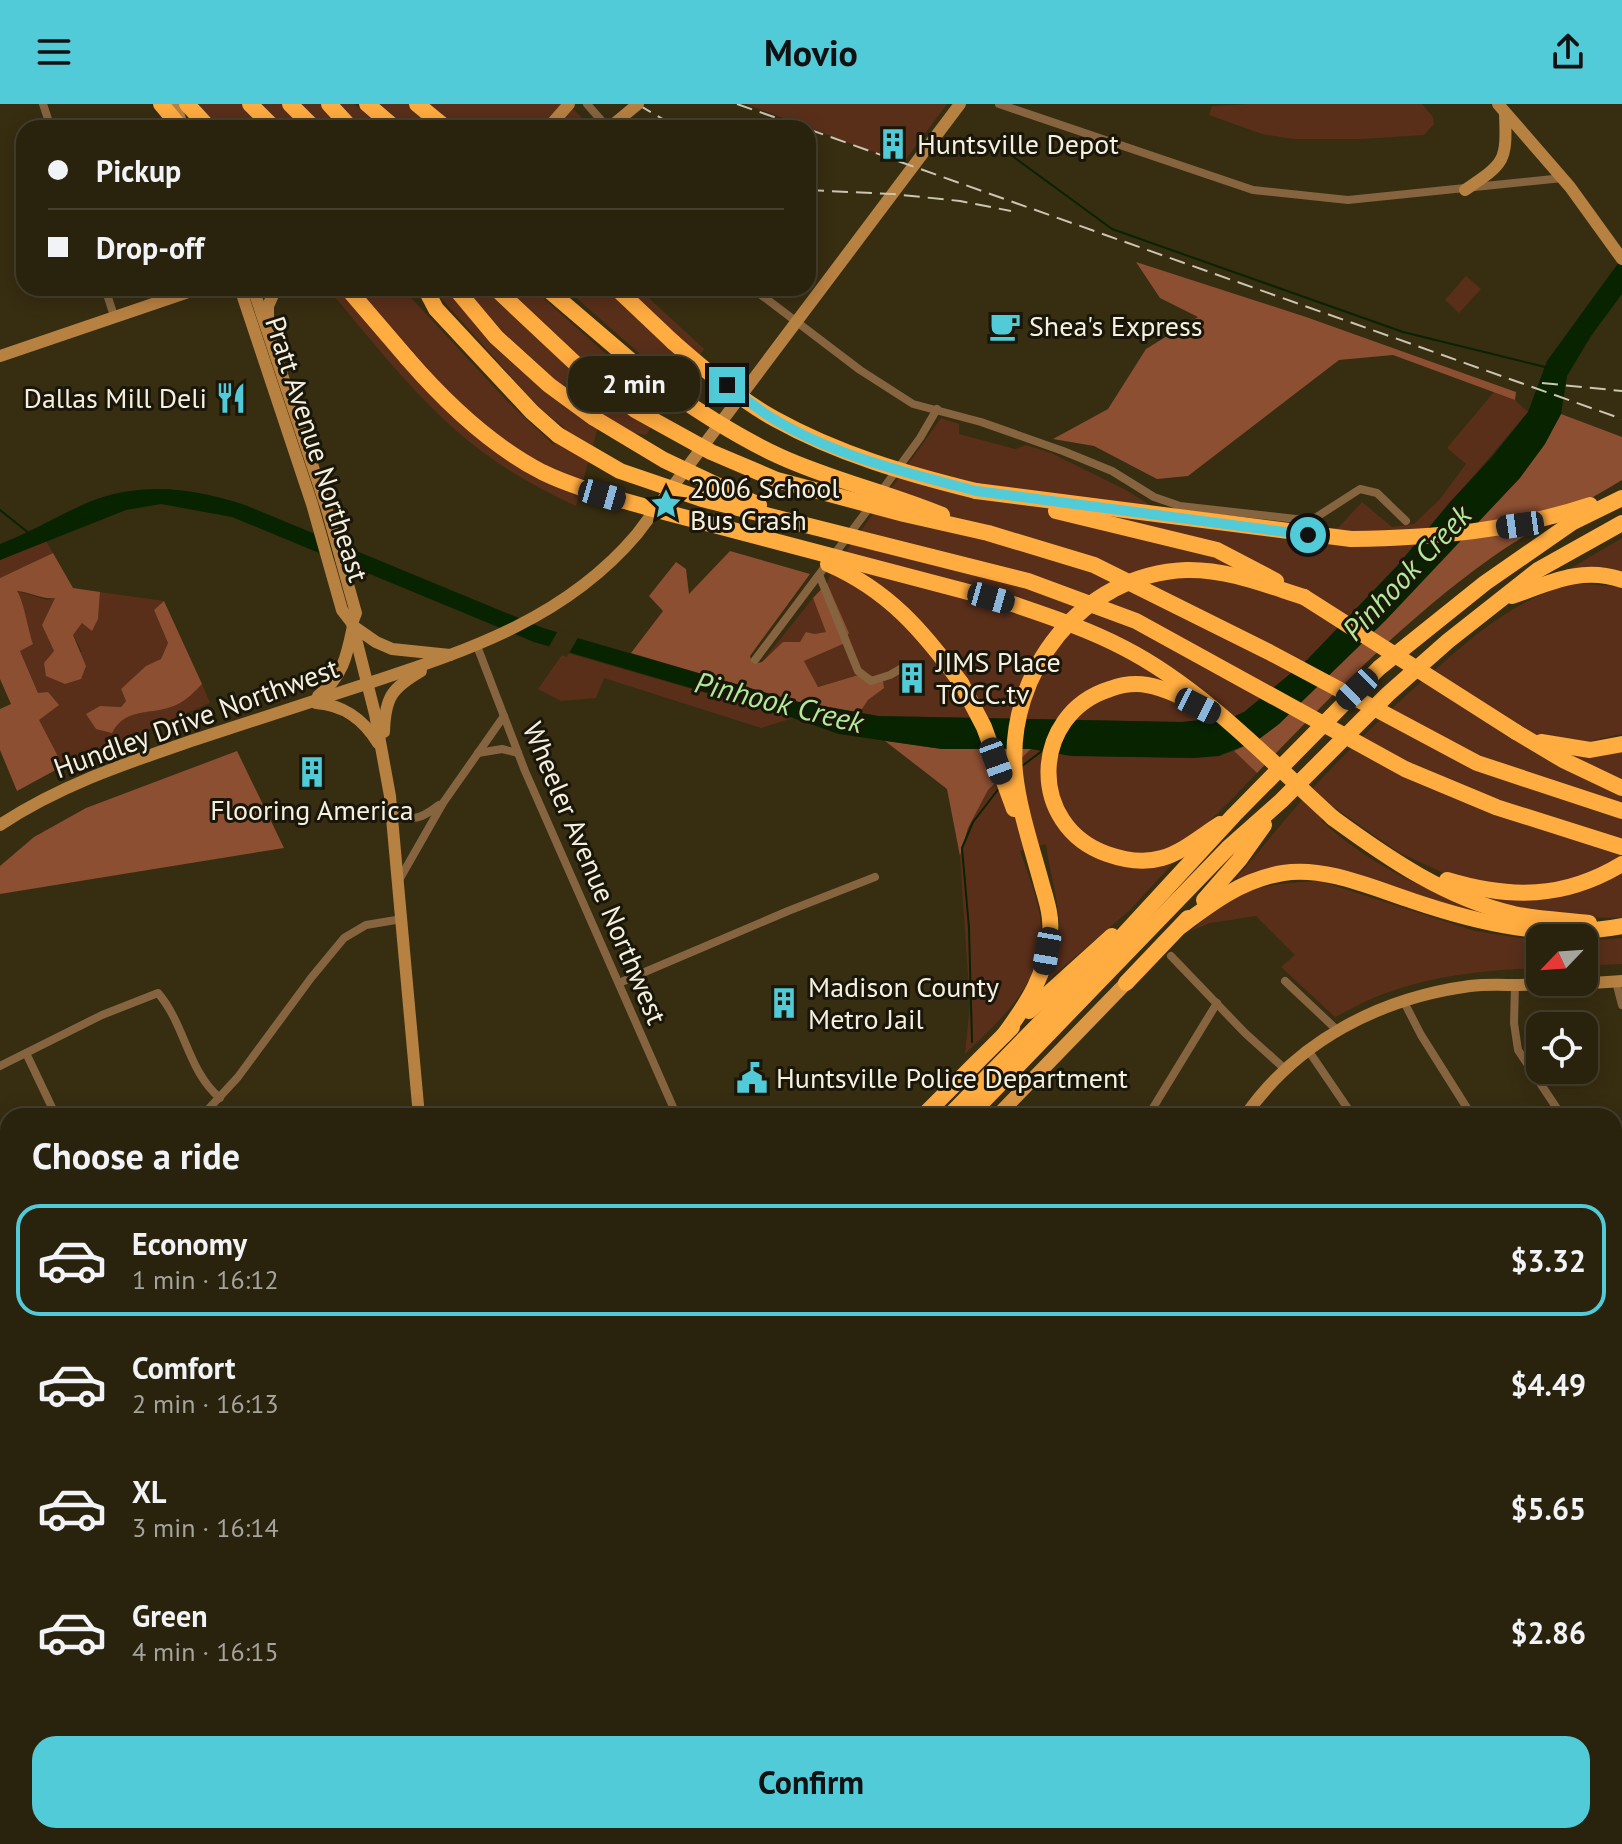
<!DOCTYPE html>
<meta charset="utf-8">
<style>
:root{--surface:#29220d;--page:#312a16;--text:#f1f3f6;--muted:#a5a49d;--line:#453f2e;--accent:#52cbd8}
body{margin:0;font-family:"PT Sans",sans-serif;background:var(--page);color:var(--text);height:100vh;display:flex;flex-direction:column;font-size:30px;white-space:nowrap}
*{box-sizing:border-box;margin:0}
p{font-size:26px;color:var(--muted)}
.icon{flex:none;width:44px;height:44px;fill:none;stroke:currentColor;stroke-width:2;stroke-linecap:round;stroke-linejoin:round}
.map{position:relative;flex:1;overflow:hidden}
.side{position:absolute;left:0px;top:1004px;width:1622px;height:736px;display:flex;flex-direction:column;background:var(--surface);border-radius:24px 24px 0 0;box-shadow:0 4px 20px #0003,0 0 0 2px var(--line)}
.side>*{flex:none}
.banner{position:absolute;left:16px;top:16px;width:800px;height:176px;border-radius:24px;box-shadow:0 4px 20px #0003,0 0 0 2px var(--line);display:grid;align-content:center;height:176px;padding:0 32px;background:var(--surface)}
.needle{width:52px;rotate:245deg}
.tools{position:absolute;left:1526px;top:820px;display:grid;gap:16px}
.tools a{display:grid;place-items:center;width:72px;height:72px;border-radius:16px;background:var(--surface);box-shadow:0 4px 20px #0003,0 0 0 2px var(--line);font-size:40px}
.end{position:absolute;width:36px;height:36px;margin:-18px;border:10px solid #52cbd8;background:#111;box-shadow:0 0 0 4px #111}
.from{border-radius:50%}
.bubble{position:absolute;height:56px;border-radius:24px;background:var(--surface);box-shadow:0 4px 20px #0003,0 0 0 2px var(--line);font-size:26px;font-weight:700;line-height:56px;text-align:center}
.car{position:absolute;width:24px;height:48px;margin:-24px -12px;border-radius:10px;box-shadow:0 0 6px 2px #0007;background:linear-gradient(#222 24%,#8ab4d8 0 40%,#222 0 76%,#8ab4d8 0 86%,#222 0)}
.banner b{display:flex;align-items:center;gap:28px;height:76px;font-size:30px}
.banner b+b{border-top:2px solid var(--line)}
.banner i{width:20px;height:20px;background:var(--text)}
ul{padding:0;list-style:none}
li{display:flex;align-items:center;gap:24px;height:112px;margin:0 16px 12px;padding:0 16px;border:4px solid transparent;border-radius:24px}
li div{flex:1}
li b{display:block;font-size:30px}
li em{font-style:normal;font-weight:700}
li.on{border-color:var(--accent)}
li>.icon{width:72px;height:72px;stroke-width:1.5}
h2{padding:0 32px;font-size:36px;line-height:96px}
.primary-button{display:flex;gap:16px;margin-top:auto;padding:16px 32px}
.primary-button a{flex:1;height:92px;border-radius:24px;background:var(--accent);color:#111;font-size:32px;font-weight:700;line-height:92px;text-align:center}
header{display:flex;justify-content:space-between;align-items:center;height:104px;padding:0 32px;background:var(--accent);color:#111;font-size:36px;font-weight:700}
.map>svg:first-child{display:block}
.green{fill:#592f1a}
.forest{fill:#8c4f32}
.water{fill:#082300}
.pier{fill:#372d11}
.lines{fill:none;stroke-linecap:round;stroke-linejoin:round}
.stream{stroke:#082300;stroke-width:2}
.street{stroke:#86643f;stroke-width:8}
.secondary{stroke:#b78142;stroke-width:12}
.primary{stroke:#dc9843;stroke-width:14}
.highway{stroke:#ffac41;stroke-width:16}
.rail{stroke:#cbc5b1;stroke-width:2;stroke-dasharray:16 8;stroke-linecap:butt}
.secondary-bridge{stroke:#b78142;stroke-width:12}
.highway-bridge{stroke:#ffac41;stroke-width:16}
.route{stroke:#52cbd8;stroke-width:10}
.labels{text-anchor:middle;stroke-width:6;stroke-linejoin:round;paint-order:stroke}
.poi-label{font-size:28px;fill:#f5f0df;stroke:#1a160a;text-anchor:start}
.street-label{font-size:28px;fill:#f5f0df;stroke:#1a160a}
.water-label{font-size:30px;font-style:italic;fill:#b1ea99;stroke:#1a160a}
</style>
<header><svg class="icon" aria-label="menu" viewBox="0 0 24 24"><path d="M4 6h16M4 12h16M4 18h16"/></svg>Movio<svg class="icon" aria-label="share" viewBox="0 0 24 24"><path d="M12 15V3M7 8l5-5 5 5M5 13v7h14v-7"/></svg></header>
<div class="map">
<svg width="1622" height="1740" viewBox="0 0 1622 1740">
<rect width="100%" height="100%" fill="#372d11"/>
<g class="green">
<polygon points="199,0 241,0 264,24 207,24"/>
<polygon points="256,0 354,0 383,24 283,24"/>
<polygon points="377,0 568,0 592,24 548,24 537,15 527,24 407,24"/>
<polygon points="746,0 947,0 903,59"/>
<polygon points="1251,0 1422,0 1433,13 1434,20 1424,31 1361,35 1293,35 1262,30 1209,11 1212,2"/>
<polygon points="1466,172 1481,185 1459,209 1445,196"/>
<path d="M327,184H402L509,299L554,341L565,324L538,303L432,184H532L650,289L664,271L565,184H638L704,245L646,331L598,323L576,402C537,384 498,362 465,334C413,291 371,235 327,184Z"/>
<polygon points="1494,288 1515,296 1528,308 1397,462 1307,556 1244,608 1233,613 1181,618 878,612 863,609 862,605 868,596 883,584 876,575 865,569 817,583 804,557 843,540 849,529 827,479 831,469 941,314 959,320 959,330 1015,345 1026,341 1051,349 1126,386 1179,419 1300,437 1339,423 1362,398 1392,423 1414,420 1440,395 1466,360 1447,344"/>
<polygon points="1622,434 1622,469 1594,463 1568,466"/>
<polygon points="46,437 53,449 0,474 0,456"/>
<path d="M1574,479L1622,483V630L1594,636L1596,653L1622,647V753L1600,768L1543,784L1461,777L1398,748L1332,702L1321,716C1375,768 1449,795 1518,821L1344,770L1241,776L1237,773C1257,750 1276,726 1296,703C1337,656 1384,611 1431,569C1476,530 1515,495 1574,479Z"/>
<path d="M17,487L47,496L55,494L42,521L54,547L82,548L73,531L82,519L92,526L98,515L100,488L164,497L154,506L168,539L161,555L146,563L121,585L126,597L120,603L100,602L87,610L96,625C108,621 120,615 132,611C165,602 176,606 202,580L210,599L63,662L38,616L58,601L38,589L20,547L32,540C27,525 24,497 17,487Z"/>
<polygon points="813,494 827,528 814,530 762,558"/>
<polygon points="564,548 793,614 761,624 604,574 596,594 561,597 538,585"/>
<path d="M1031,645C1070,652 1109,653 1148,653C1178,654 1206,656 1234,647L1257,669C1228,698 1186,750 1142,751C1121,751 1096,743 1075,740C1107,763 1136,757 1174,758L1130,806L1048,876C1054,857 1061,835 1059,815C1057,790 1049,765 1046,740L1020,747C1029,774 1043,804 1041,832C1039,883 999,917 965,950L970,901L960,753L968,724L988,686Z"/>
<path d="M1622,768V814L1531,812L1478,793C1537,799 1570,798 1622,768Z"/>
<path d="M1320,777L1475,827L1540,837V864C1487,866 1436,871 1386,889C1368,895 1351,905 1335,913L1281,863L1295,851L1256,812L1210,819L1191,827C1239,785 1256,780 1320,777Z"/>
<polygon points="1622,834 1622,860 1584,862 1584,837"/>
</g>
<g class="forest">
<polygon points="1136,158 1306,213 1516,288 1515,296 1393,251 1339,256 1188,372 1157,375 1094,342 1053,335 1108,305 1146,245 1198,213 1160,194"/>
<path d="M1561,310L1622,333V376C1579,402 1532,425 1491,454C1404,516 1330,593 1257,669L1234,647L1259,635L1279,620L1486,409C1516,378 1540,348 1561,310Z"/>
<polygon points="730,447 810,470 750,552 753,560 762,558 783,538 800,538 806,528 814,530 826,528 813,494 827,479 849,529 843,540 804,557 818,583 865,569 883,577 884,584 868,596 862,605 863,609 794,597 631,549 663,507 649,492 676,458 686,465 689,490"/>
<path d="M53,449L73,484L100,488L98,515L92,527L82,519L73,531L86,562L81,575L65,580L46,572L44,559L54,547L42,521L55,494C43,496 30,488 17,487C24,497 28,526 33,540L20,547L38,589L48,588L59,601L39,616L63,662L17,687L0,646V605L11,600L0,575V474Z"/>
<path d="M164,497L202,580C194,588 187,596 176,601C152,612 126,602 112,629L96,625L86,610L100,602L121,603L126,597L121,585L146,562L161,555L168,539L154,506Z"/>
<polygon points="885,637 942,645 1031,645 988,686 968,724 960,752 947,685"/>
<polygon points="237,647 284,744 0,790 0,762 34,733 86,704"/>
</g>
<path class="water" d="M1622,154V190L1591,232L1567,272L1561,310L1545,340L1520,374L1386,516L1279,620L1259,635L1219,652L1194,654L1071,652L1031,645H942L839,630L793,614L534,538L232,413L161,400L126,406L0,456V440C31,428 59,411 89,398C142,377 193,384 245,401L543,524L794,597L878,612L1181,618L1233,613L1244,608L1307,556L1397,462L1450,398L1491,354L1528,308L1547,257Z"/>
<polygon class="pier" points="559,525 580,530 567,553 547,546"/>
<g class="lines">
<g class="stream">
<polyline points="993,38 1112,125 1403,228 1545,263"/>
<polyline points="0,406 30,430"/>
<polyline points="1022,662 1042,647"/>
<polyline points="972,938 969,824 962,744 973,718 1000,683"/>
</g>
<g class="street">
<polyline points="43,0 51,24"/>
<polyline points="587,0 608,24"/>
<polyline points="999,0 1253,86 1348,96 1563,74"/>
<polyline points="105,184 114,212"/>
<polyline points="752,184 860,266 913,300 981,318 1063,347 1112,367 1154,393 1180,402 1296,415 1315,414 1360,385 1377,389 1406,417"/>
<polyline points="880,389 920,334 937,305"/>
<polyline points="820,473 858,567 871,577 890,571 907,561"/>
<polyline points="477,542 525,667 677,1012"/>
<polyline points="755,556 872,400"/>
<polyline points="478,649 502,645 518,649"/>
<path d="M391,701C411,719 418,717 439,701"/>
<polyline points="399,776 443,699 504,612"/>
<polyline points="1171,852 1245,929 1285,965"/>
<polyline points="1285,877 1337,926"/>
<polyline points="1616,878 1622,901"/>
<polyline points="619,879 788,807 875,773"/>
<polyline points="1515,881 1514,919 1518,946 1562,1012"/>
<polyline points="1403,896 1421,931 1472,1012"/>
<polyline points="1308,946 1353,1012"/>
<polyline points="26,949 56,1012"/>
<path d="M0,962L102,911L158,889C185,920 188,968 220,994"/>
<polyline points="202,1012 238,973 311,874 344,834 366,821 402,815"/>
<polyline points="1148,1012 1217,899"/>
<polyline points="0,1119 8,1115"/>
<polyline points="0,1200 8,1196"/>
<polyline points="1614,1217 1622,1213"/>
<polyline points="1614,1414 1622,1389"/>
<polyline points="1614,1543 1622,1561"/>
<polyline points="1614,1627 1622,1625"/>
<polyline points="147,1732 151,1740"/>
<polyline points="1478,1732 1479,1740"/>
<polyline points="1585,1732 1589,1740"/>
<polyline points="941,1740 947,1732"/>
<polyline points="1109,1740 1115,1732"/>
</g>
<g class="secondary">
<polyline points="175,0 183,24"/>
<polyline points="1498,0 1570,83 1622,155"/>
<polyline points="548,24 569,0"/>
<path d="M1465,86C1505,59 1507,58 1505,10"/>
<polyline points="240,184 312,400 342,506 352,519"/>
<polyline points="253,184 326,402 356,509 352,519 375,610 390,692 419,1012"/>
<polyline points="268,217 268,202 276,184"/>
<polyline points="0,252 200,184"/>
<path d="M318,592C343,573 347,551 353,522L376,538L392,545L450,551"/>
<path d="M316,599C344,601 363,615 378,639"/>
<path d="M384,628C385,593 392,584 421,567"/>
<path d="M0,721C60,681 127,659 194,636C253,617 312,597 372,578C472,545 567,513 637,430L960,0"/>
<path d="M1245,1012C1297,937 1380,894 1470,882C1486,880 1503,881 1519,881C1553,880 1588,880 1622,877"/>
<polyline points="780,1740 786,1732"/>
</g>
<polyline class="primary" points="997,1012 1126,879"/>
<g class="highway">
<polyline points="161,0 181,24"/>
<polyline points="250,0 274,24"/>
<polyline points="290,0 314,24"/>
<polyline points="329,0 351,24"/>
<polyline points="367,0 395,24"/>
<polyline points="417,0 446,24"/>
<polyline points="347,184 407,254"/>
<polyline points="425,184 436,205 532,308 558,331"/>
<polyline points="546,184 657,279"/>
<polyline points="616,184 673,238"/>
<path d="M976,387L1351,435C1433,434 1512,427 1590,401"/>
<polyline points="1056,407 1217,446 1276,477"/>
<path d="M1512,492C1549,479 1582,462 1622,476"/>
<polyline points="961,579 984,623 1014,705"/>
<path d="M1214,610C1193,599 1170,585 1147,581C1135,579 1121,581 1110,585C1030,610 1027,722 1107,750C1124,756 1145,759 1162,754C1183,748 1201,732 1220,720"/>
<polyline points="1516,628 1563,656 1622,684"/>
<polyline points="1541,638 1590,646 1622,640"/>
<path d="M1333,714C1389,755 1446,794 1514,810C1538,815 1564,816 1589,819"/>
<path d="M1447,776C1510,795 1564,795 1622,760"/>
<polyline points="1204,796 1239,756 1264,721"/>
<path d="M1181,822C1213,798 1242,776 1283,769C1325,762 1373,784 1413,797C1481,820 1550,836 1622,822"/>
<polyline points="1126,879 1188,814"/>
<polyline points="1029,907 1112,832"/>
<path d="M1004,931C1029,897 1046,871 1050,828C1052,813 1046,795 1042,781C1032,744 1019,706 1015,669C1006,568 1082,470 1186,466C1227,465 1266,481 1304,493"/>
<polyline points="923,1012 1012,923"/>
<polyline points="949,1012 1081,877 1234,711 1379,564 1485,479 1573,418 1622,394"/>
<polyline points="969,1012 1228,744 1281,697 1388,590 1448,537 1538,466 1622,419"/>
<polyline points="0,1633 8,1630"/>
<polyline points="0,1654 8,1652"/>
<polyline points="0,1666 8,1664"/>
<polyline points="0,1689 8,1687"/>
<polyline points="1198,1732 1209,1740"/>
</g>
<g class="rail">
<polyline points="637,0 678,24"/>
<polyline points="737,0 805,24"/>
<polyline points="808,25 1622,315"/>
<polyline points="808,86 893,90 960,97 1011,107"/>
<polyline points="1542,279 1622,287"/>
</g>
<polyline class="secondary-bridge" points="609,24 638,0"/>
<g class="highway-bridge">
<polyline points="187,0 209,24"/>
<polyline points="455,184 496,233 549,281 594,314 664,356 759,401"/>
<polyline points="495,184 578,262 635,306 711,348 777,376 904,410 988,429 1094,461 1269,548 1477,659 1622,707"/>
<path d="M673,238C705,266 739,295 775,315C838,350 907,370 976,387"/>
<path d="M407,254C445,298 490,341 542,368C577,385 616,394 653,405L1010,499C1048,512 1088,525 1124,544C1202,584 1269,656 1333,714"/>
<path d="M657,279C697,306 736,332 779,352C831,376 889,389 942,411"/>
<polyline points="558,331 620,367 702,395 1028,477 1136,517 1405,665 1496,703 1622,743"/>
<path d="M828,460C888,486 923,527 961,579"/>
<polyline points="1304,493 1516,628"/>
</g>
</g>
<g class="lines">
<path class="route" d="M727,281C742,292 756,304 772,314C834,352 907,369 976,387L1308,431"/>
</g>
<defs>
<symbol id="building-bare" viewBox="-9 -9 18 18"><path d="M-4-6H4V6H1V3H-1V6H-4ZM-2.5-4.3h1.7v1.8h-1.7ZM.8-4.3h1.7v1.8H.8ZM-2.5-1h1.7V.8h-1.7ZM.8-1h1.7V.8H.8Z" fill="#52cbd8" stroke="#1a160a" stroke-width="2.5" paint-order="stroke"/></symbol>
<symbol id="cafe-bare" viewBox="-9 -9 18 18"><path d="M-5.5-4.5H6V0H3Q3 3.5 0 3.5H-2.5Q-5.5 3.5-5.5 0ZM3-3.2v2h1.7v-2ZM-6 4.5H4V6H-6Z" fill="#52cbd8" stroke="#1a160a" stroke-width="2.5" paint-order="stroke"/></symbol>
<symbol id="restaurant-bare" viewBox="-9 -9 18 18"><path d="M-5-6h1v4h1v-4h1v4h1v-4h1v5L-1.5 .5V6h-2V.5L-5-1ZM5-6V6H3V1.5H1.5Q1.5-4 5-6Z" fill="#52cbd8" stroke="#1a160a" stroke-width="2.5" paint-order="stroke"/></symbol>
<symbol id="sight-bare" viewBox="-9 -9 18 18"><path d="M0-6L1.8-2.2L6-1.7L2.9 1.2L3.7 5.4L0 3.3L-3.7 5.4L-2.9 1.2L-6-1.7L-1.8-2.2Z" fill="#52cbd8" stroke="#1a160a" stroke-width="2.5" paint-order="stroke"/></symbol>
<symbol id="civic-bare" viewBox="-9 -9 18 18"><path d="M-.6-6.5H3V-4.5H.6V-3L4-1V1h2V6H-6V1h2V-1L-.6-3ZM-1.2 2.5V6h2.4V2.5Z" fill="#52cbd8" stroke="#1a160a" stroke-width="2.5" paint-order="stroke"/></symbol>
</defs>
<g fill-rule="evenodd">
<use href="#building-bare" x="871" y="18" width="44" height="44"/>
<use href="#cafe-bare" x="983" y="200" width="44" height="44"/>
<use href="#restaurant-bare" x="209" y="272" width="44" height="44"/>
<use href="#sight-bare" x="644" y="378" width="44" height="44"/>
<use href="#building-bare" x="890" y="552" width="44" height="44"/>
<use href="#building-bare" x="290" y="646" width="44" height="44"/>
<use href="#building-bare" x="762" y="877" width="44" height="44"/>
<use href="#civic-bare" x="730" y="952" width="44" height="44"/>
</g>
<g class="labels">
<g class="poi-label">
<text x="917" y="50">Huntsville Depot</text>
<text x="1029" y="232">Shea's Express</text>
<text x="207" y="304" text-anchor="end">Dallas Mill Deli</text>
<text x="690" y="394">2006 School<tspan x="690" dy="32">Bus Crash</tspan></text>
<text x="936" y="568">JIMS Place<tspan x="936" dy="32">TOCC.tv</tspan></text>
<text x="312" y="716" text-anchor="middle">Flooring America</text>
<text x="808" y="893">Madison County<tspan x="808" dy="32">Metro Jail</tspan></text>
<text x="776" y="984">Huntsville Police Department</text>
</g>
<g class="street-label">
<text transform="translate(317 345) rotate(72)" y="10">Pratt Avenue Northeast</text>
<text transform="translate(196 614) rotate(-20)" y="10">Hundley Drive Northwest</text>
<text transform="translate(595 769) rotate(67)" y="10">Wheeler Avenue Northwest</text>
</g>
<g class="water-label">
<text transform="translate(1407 469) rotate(-47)" y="10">Pinhook Creek</text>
<text transform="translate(779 599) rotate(14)" y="10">Pinhook Creek</text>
</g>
</g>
</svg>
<div class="tools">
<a><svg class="needle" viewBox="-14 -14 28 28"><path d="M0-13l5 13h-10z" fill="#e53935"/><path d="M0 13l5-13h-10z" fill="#a5a49d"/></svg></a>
<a><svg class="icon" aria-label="locate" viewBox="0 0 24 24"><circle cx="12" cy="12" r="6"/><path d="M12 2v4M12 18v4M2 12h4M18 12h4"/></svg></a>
</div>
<i class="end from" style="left:1308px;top:431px"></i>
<i class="end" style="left:727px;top:281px"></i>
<div class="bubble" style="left:568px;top:252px;width:132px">2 min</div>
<i class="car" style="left:602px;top:391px;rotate:106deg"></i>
<i class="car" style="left:1520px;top:421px;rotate:262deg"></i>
<i class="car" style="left:991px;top:494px;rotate:106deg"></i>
<i class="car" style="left:1357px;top:585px;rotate:226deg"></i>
<i class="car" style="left:1198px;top:602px;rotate:117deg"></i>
<i class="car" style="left:996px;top:657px;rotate:160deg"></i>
<i class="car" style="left:1047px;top:847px;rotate:190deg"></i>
<div class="banner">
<b><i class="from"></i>Pickup</b>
<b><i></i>Drop-off</b>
</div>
<section class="side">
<h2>Choose a ride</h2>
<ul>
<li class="on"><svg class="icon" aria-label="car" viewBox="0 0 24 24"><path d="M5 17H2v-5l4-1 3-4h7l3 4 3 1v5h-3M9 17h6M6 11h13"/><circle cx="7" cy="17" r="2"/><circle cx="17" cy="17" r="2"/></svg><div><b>Economy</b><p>1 min · 16:12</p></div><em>$3.32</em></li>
<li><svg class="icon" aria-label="car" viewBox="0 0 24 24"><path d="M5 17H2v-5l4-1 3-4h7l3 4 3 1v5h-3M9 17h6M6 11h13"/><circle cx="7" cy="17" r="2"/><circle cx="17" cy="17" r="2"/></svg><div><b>Comfort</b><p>2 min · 16:13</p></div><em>$4.49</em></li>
<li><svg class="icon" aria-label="car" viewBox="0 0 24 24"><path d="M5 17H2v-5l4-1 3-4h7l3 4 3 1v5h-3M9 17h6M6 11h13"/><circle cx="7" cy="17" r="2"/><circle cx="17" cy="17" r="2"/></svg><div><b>XL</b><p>3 min · 16:14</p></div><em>$5.65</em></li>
<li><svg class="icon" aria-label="car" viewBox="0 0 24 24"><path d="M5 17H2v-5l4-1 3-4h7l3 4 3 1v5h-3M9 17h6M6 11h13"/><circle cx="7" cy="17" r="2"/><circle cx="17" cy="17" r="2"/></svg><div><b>Green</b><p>4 min · 16:15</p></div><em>$2.86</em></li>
</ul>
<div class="primary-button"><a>Confirm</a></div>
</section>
</div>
